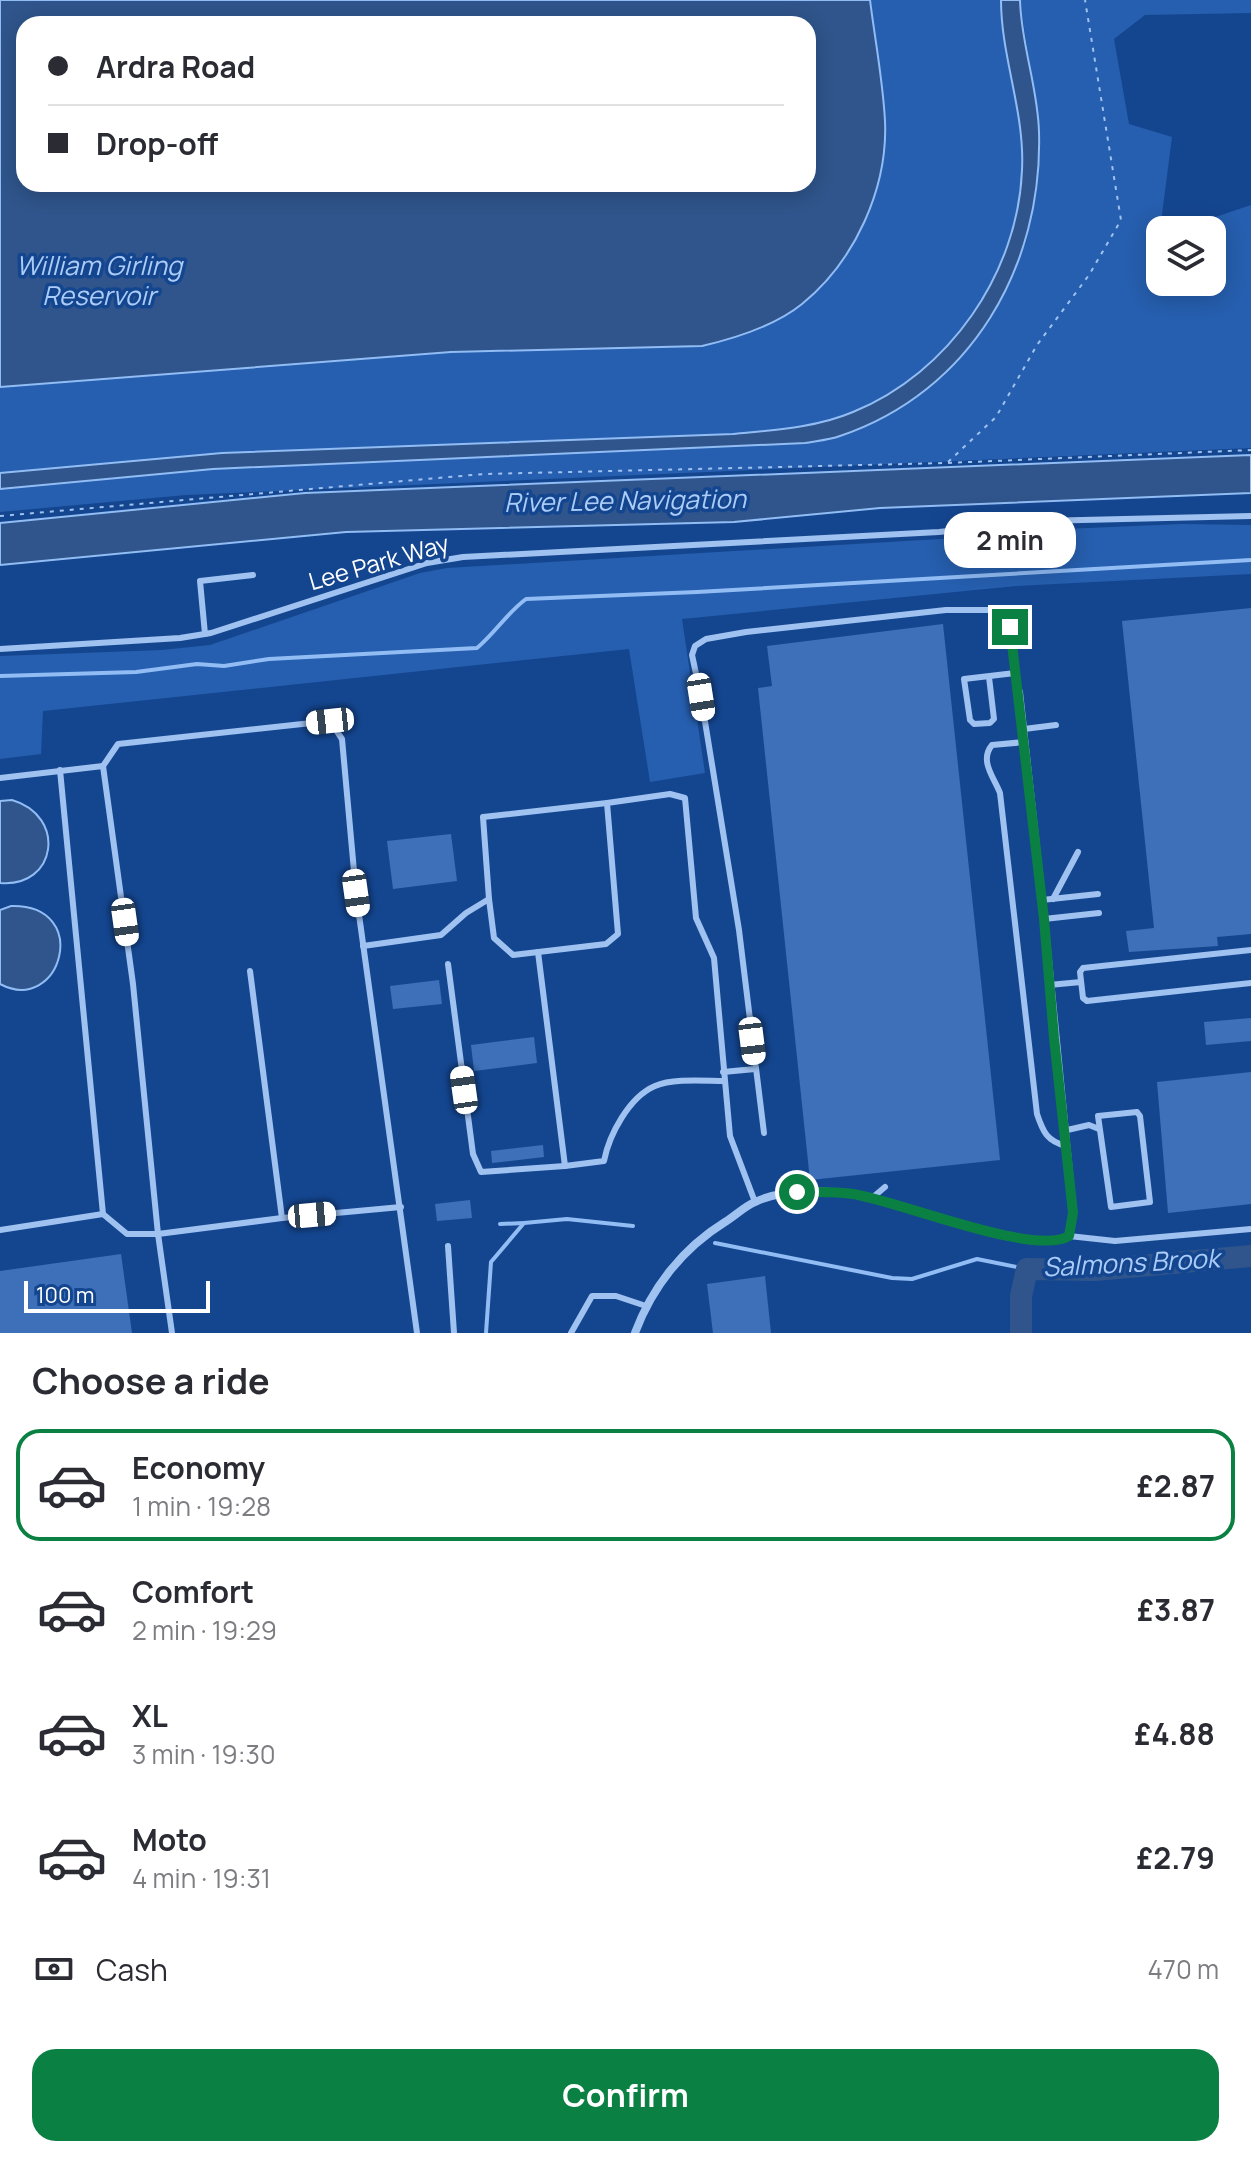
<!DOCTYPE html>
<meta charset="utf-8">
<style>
:root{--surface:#fff;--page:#f2f2f3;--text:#2b2b33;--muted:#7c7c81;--line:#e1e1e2;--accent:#0b8043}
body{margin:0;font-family:Manrope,sans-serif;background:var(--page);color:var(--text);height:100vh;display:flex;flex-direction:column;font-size:30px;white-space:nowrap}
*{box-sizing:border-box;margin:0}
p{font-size:26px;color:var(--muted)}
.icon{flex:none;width:44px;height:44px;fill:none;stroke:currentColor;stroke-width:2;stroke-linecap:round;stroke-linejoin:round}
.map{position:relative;height:1333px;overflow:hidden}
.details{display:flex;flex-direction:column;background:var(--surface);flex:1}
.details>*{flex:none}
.hud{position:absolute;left:16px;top:16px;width:800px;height:176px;border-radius:24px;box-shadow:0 4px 20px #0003;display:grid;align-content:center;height:176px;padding:0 32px;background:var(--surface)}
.tools{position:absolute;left:1146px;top:216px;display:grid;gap:16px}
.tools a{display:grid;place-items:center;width:80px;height:80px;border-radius:16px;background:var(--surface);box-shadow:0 4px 20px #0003;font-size:40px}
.scale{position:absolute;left:24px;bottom:20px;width:186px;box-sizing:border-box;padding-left:8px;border:4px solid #fff;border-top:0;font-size:22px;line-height:28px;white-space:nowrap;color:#fff;-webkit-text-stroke:6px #144690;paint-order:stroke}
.end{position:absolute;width:36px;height:36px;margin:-18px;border:10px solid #0b8043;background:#fff;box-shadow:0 0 0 4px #fff}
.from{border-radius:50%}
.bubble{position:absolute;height:56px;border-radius:24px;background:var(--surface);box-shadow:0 4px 20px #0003;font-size:26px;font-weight:700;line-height:56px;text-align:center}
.car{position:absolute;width:24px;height:48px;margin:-24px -12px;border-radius:10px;box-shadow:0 0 6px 2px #0007;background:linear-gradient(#fff 24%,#345 0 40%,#fff 0 76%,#345 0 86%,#fff 0)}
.hud b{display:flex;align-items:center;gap:28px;height:76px;font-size:30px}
.hud b+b{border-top:2px solid var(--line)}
.hud i{width:20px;height:20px;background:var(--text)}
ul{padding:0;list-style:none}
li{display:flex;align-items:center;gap:24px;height:112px;margin:0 16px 12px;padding:0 16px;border:4px solid transparent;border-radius:24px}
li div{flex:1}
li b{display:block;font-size:30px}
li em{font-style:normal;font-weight:700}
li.selected{border-color:var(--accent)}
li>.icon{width:72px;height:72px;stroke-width:1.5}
h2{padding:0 32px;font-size:36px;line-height:96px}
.pay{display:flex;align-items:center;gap:20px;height:88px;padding:0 32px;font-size:30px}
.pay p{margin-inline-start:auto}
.primary-button{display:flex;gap:16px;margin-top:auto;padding:16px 32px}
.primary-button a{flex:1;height:92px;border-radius:24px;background:var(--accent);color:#fff;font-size:32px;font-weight:700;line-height:92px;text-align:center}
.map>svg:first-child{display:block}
.green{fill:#265faf}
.water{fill:#2f558c;stroke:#92bcf4;stroke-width:2;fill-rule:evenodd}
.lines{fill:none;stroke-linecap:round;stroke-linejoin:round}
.stream{stroke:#92bcf4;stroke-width:4}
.river{stroke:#2f558c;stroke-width:22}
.building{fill:#3d70b9}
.path{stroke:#a0c2f1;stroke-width:2;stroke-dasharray:4 6;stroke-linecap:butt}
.service{stroke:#a0c2f1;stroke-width:6}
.minor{stroke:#a0c2f1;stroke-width:8}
.route{stroke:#0b8043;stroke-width:10}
.labels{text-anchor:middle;stroke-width:7;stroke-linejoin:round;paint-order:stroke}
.street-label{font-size:24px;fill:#fff;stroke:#144690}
.water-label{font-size:26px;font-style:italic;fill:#acccf8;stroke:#144690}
</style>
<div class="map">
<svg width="1251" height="1333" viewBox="0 0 1251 1333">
<rect width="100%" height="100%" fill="#144690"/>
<g class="green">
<path d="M870,0H1001C1001,57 1025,113 1022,170C1018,273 949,373 853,412C815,428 773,430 733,434L222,453L0,473V387L451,352L702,346L802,304L850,247L869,213L885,123Z"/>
<polygon points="1020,0 1251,0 1251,13 1145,15 1114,39 1129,124 1172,137 1160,230 1160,282 1212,282 1212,230 1177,230 1251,205 1251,448 186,495 0,512 0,489 213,469 804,443 840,437 944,376 1026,243 1038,185 1039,129"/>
<polygon points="1182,524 1251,525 1251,574 1016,586 682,619 705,773 650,782 629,649 43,711 41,754 0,759 0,656 162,650 210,645 420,573 447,568 1007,535 1040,530"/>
</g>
<g class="water">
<path d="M0,0H870C875,40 883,81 885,121C888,188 855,261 802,304C775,326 736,338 702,346L451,352L0,387ZM808,24V184H24V24Z"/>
<path d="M1001,0H1020C1021,44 1038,88 1039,132C1043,266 971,392 840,436C829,440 816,441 805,443L213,469L0,489V473L222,453L733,434C773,430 815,428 853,412C949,373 1018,273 1022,170C1025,112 1001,57 1001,0Z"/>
<polygon points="1251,455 1251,493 880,508 734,522 346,532 0,565 0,523 305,493"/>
<path d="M12,800C67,816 57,888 0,883V801Z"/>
<path d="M11,906C93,904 61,1016 0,984V910Z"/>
</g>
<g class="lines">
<g class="stream">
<path d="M0,676L136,672L197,664L224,666L269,659L477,648C495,633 507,613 526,599L697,592L1251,560"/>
<polyline points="500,1224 524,1223"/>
<polyline points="715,1243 892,1278 912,1279 977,1259 1027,1269"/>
<polyline points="486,1333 491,1262 524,1223 567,1219 633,1226"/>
</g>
<polyline class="river" points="1021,1333 1021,1296 1027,1269 1095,1270 1251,1256"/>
</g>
<g class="building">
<polygon points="1251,608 1251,934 1217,937 1218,946 1129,952 1126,931 1154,928 1122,621"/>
<polygon points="943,624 1000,1160 810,1180 758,688 772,686 767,646"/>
<polygon points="451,834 457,881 393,889 387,841"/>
<polygon points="439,980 442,1004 393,1009 390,986"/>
<polygon points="1251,1018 1251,1041 1206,1045 1204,1022"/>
<polygon points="534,1037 537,1063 474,1071 471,1045"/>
<polygon points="1251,1072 1251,1204 1168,1213 1157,1082"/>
<polygon points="543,1145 544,1157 492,1163 491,1151"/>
<polygon points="470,1200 472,1218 437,1221 435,1204"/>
<polygon points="121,1254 132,1333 0,1333 0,1271"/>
<polygon points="765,1276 771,1333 713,1333 707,1284"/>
</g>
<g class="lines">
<g class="path">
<polyline points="948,462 996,417 1037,345 1089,275 1121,220 1085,0"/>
<polyline points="0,516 484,474 947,463 1251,450"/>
</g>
<g class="service">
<polyline points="205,634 200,581 253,575"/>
<polyline points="0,649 180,638 211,633 427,563 463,557 939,532 1040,521 1251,516"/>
<polyline points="989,677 994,719 990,723 974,724 970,720 964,679 1015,673"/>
<polyline points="1024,729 1056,725"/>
<path d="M1025,742L992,745C979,761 994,777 1000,793L1037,1114C1043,1132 1047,1141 1066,1146"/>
<polyline points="60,770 103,1214 127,1234 158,1234 282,1218 401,1207"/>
<polyline points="0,778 103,766"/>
<polyline points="489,899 483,817 607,803"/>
<polyline points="1053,899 1078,852"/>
<polyline points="1042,900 1098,894"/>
<polyline points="1044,919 1099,913"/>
<polyline points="363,946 441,935 466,913 489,899 494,938 513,955 606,944 618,934 607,803 670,794 685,798 696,918 714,958 730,1136 755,1202"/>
<polyline points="1251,950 1083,968 1080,972 1083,998 1087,1001 1251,983"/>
<polyline points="448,964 473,1154 481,1172 565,1166 538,952"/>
<polyline points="250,971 282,1218"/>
<polyline points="1049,985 1081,982"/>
<polyline points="723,1072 755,1069"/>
<polygon points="1137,1112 1140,1116 1150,1202 1111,1207 1098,1116"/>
<polyline points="1063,1131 1089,1125 1099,1129"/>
<polyline points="764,1133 739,930 701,697 692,655 695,646 706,639 746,632 946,610 991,610 1006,619 1010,627 1019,692"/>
<path d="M565,1166L604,1161C609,1135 629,1097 655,1086C673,1078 705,1081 724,1081"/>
<polyline points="872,1198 885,1187"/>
<polyline points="0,1230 103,1214"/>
<polyline points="1069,1236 1115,1241 1251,1229"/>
<polyline points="448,1246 454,1333"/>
<polyline points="172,1333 158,1234 133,984 103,766 118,744 330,721 342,739 356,893 417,1333"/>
<polyline points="571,1333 592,1296 616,1296 646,1306"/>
</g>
<path class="minor" d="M635,1333C652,1287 683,1248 725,1222C735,1216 745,1206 755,1202C783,1189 822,1190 851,1194C898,1200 1034,1258 1069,1236L1073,1213L1044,919L1019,692"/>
</g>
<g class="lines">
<path class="route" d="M797,1192C816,1192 835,1191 853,1194C899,1201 1034,1257 1069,1236L1073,1213L1054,1038L1044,919L1010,627"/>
</g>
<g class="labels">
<g class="street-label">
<text transform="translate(379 563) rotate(-16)" y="8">Lee Park Way</text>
</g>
<g class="water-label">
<text x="99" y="275">William Girling<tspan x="99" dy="30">Reservoir</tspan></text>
<text transform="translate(625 501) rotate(-1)" y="9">River Lee Navigation</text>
<text transform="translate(1131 1263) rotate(-3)" y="9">Salmons Brook</text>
</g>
</g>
</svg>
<div class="tools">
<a><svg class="icon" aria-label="layers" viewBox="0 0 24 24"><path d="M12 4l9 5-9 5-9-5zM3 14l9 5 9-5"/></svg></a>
</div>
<div class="scale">100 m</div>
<i class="end from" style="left:797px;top:1192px"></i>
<i class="end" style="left:1010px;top:627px"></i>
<div class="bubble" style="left:944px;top:512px;width:132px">2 min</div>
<i class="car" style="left:701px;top:697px;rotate:171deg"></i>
<i class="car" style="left:330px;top:721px;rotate:264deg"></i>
<i class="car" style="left:356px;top:893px;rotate:172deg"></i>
<i class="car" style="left:125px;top:922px;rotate:172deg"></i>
<i class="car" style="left:752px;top:1041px;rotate:173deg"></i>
<i class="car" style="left:464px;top:1090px;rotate:352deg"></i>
<i class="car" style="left:312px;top:1215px;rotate:85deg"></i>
<div class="hud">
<b><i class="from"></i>Ardra Road</b>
<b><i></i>Drop-off</b>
</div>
</div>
<section class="details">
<h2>Choose a ride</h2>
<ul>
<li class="selected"><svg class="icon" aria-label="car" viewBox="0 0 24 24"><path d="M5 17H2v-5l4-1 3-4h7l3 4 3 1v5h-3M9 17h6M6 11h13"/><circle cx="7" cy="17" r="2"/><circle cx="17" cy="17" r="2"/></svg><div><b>Economy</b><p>1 min · 19:28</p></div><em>£2.87</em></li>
<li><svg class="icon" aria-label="car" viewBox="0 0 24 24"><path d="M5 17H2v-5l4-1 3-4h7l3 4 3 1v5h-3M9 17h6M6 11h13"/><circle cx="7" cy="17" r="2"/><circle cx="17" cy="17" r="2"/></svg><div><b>Comfort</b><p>2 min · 19:29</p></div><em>£3.87</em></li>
<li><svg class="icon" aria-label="car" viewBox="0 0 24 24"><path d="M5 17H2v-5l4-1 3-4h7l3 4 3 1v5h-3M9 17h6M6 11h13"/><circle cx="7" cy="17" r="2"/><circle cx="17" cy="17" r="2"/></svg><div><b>XL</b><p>3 min · 19:30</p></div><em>£4.88</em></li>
<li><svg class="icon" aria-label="car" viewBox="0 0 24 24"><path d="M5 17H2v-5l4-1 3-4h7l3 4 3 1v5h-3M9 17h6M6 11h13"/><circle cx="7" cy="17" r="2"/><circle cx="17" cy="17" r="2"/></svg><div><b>Moto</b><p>4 min · 19:31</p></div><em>£2.79</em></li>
</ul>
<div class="pay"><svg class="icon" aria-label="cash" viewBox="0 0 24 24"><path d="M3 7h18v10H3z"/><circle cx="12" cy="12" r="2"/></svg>Cash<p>470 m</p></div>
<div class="primary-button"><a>Confirm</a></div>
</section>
